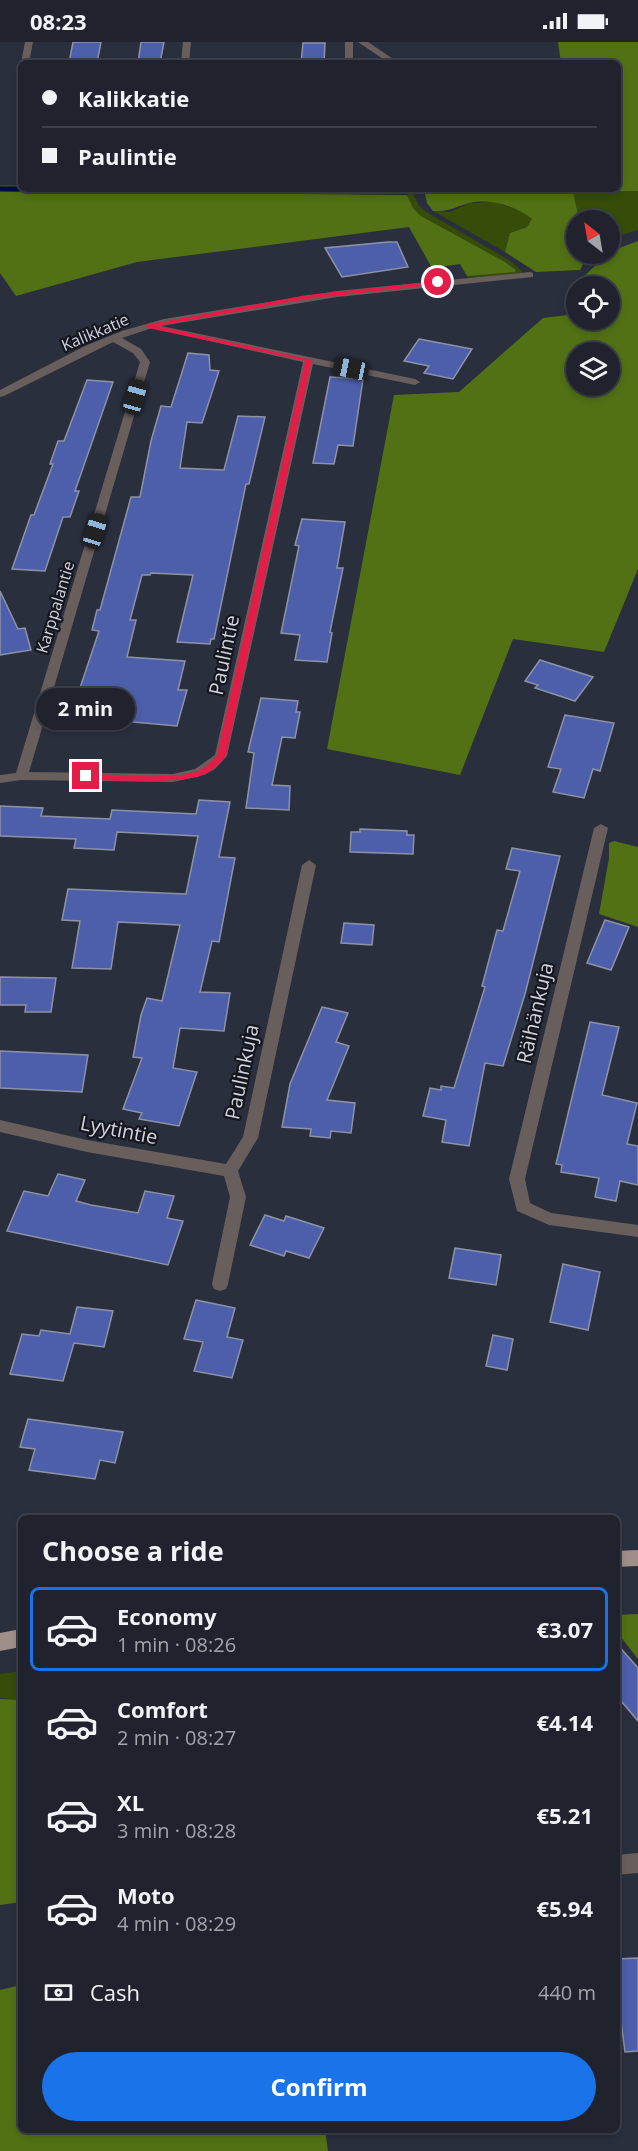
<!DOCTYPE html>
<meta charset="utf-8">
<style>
:root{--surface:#20232e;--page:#2d2f3a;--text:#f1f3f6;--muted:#a2a4aa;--line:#3d404a;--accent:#1a73e8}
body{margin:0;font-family:"Open Sans",sans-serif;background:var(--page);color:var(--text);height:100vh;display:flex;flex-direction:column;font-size:22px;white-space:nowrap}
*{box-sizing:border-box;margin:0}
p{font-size:20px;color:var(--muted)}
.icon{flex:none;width:33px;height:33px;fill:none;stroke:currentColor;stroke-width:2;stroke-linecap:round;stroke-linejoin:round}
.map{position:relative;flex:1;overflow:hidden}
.side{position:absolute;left:18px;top:1473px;width:602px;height:618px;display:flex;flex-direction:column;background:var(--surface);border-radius:9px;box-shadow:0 3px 9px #0003,0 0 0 2px var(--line)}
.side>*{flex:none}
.top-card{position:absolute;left:18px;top:18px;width:603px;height:132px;border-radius:9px;box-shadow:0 3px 9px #0003,0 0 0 2px var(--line);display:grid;align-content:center;height:132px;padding:0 24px;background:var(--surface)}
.needle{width:39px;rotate:329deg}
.fabs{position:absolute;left:566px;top:168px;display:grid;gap:12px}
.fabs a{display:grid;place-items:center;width:54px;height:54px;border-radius:50%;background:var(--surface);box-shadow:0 3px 9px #0003,0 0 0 2px var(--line);font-size:30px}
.end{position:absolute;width:27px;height:27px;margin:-14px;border:8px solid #e11d48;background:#fff;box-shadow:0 0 0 3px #fff}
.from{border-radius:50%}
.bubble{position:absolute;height:42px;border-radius:21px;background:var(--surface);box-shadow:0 3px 9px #0003,0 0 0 2px var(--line);font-size:20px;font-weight:700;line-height:42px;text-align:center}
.car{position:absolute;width:18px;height:36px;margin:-18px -9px;border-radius:8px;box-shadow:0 0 4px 2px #0007;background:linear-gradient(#222 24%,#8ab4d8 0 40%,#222 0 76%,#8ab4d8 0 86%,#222 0)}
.top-card b{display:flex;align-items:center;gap:21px;height:57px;font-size:22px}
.top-card b+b{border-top:2px solid var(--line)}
.top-card i{width:15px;height:15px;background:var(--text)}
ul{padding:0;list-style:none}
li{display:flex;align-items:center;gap:18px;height:84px;margin:0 12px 9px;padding:0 12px;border:3px solid transparent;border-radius:9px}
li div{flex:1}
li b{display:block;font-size:22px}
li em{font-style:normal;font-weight:700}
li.on{border-color:var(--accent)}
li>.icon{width:54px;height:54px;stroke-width:1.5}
h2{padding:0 24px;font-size:27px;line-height:72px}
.pay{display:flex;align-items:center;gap:15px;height:66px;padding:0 24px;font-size:22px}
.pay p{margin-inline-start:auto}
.primary-button{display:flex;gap:12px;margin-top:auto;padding:12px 24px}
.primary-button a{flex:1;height:69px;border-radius:36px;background:var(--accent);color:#fff;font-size:24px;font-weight:700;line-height:69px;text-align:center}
.status{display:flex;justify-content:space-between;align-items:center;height:42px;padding:0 30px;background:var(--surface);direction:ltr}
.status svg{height:16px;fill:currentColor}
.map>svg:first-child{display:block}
.green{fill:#354d08}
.forest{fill:#517114;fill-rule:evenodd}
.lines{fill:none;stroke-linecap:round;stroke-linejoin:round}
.stream{stroke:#000c4f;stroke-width:5}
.building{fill:#4d5eaa;stroke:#8d93a5;stroke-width:1.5}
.minor{fill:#685f5c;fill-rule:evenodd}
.major{fill:#a08e88;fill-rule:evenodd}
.route{fill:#e11d48}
.labels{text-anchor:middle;stroke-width:4.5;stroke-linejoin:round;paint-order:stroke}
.far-street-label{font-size:16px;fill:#d1d4de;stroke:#15171e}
.street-label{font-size:20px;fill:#d1d4de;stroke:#15171e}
</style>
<div class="status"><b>08:23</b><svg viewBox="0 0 49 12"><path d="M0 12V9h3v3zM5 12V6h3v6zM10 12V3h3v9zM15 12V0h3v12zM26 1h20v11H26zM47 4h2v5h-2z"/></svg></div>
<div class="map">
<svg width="638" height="2109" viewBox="0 0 638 2109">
<rect width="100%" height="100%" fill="#2a2f3e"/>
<g class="green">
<polygon points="0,143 21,143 21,147 411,147 419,164 428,171 509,218 522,229 521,231 469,236 467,234 516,228 505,220 421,174 413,166 407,153 0,149"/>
<polygon points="638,149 638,188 609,197 609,178 579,178 572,150"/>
<polygon points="493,160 520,168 532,177 527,185 510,191 505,210 433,169 450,170 470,161"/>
<polygon points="21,1629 21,1658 0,1656 0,1632"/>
</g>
<g class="forest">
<path d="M558,0H638V149L573,150L579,178H576V212H588L580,228L536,230L505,210L510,191L527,185L532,177C515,164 490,156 469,161C454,165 450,170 433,169L427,161L424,147H618V21H561Z"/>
<polygon points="0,149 407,153 413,166 421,174 505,220 516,228 515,230 467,234 460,222 432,226 409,185 137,220 16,254 0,231"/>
<path d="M638,199V527L604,610L513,597L460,733L327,707L394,353L459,350L543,276L576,272V278H609V244H581V237L611,209ZM609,310V344H576V310Z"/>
<polygon points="614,799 638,805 638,885 599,872 609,816 609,801"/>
<polygon points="638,1572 638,1617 617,1590 617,1573"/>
<polygon points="0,1657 21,1658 21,1860 0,1863"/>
<polygon points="21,1943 21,2088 325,2088 328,2109 0,2109 0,1948"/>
</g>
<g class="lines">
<polyline class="stream" points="0,147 407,150"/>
</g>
<g class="building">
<polygon points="73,0 101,0 97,21 69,21"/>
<polygon points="141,0 164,0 160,21 138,21"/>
<polygon points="303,1 325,1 324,21 301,21"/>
<polygon points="388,200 397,200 408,225 342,235 325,206"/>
<polygon points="419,297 472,307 453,337 424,331 429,324 404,319"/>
<polygon points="188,311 209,313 210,328 219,329 202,381 187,380 180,426 224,428 238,374 265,375 249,442 246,442 214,597 211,597 210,602 177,600 193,533 151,531 150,533 142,533 130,578 136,578 127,615 185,619 178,648 187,648 177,684 111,678 109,684 69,681 71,673 66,673 75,645 80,646 99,589 92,588 97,568 100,568 131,455 140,455 151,399 161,364 171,365"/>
<polygon points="330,335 363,337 353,404 338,403 334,422 313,421"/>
<polygon points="87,338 113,340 75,449 79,449 70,475 63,475 45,529 12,527 31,473 34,473 53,422 50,422 58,399 64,399"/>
<polygon points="302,477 345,480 337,526 343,526 330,590 332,591 327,620 295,618 300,593 281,591 299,504 295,503"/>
<polygon points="0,549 18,587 25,586 31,608 0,613"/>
<polygon points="540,618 593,635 575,659 535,646 538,643 525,639"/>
<polygon points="261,656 298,659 296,670 300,670 295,696 282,695 272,743 290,744 289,768 246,766 254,711 248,710"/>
<polygon points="565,673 614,681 600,729 593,727 584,756 553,750 561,727 548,725"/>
<polygon points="199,758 230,760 219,815 235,816 219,900 212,899 200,950 230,951 224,989 180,986 173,1026 197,1030 179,1084 139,1077 142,1071 123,1067 142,1016 133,1015 141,973 147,956 162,959 180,883 118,880 111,927 72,926 80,879 62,878 68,847 186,852 198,794 117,790 114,808 74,806 76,797 0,794 0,764 43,766 41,774 110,777 112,768 196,772"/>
<polygon points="360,787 407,789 407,793 414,793 413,812 350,810 351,790 360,790"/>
<polygon points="512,806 560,814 525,952 503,1024 485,1021 469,1104 442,1100 446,1078 423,1074 430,1046 441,1048 441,1044 454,1046 485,945 482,944 497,888 503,889 520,829 506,827"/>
<polygon points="605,878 629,885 611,928 587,921"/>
<polygon points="344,881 374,883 372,903 341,901"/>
<polygon points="0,935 56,936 51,970 25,970 26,963 0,963"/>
<polygon points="322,965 348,971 336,1000 349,1004 327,1058 355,1061 351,1091 331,1089 330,1096 310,1094 311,1087 282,1085 290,1042"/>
<polygon points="590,980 619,985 602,1053 637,1061 627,1102 638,1104 638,1143 620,1139 616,1159 595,1155 599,1136 561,1130 562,1123 556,1122"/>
<polygon points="0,1009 88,1013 82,1050 0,1046"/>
<polygon points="58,1132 85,1138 76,1159 91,1163 138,1171 145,1149 174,1154 167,1176 183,1179 168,1223 7,1189 24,1149 48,1154"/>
<polygon points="265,1173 284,1179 286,1174 324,1186 309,1216 286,1209 284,1214 250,1203"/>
<polygon points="455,1206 501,1213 496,1243 449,1236"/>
<polygon points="563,1222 600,1230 588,1288 550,1280"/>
<polygon points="196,1258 235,1266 227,1295 243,1298 232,1336 194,1329 203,1300 184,1297"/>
<polygon points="77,1265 113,1269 104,1305 74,1301 63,1339 10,1332 22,1292 39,1294 41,1288 70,1292"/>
<polygon points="493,1293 513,1297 507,1328 486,1324"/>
<polygon points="28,1377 123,1390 115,1421 100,1418 95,1437 29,1428 35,1407 20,1405"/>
<polygon points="616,1601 638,1626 638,1679 616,1653"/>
<polygon points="638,1916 638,2009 625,2010 619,1964 616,1964 616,1917"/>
</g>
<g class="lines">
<g class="minor">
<polygon points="25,0 33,0 29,21 21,21"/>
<polygon points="183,0 191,0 189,21 181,21"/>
<rect x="345" y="0" width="8" height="21"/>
<polygon points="358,0 368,0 399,21 389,21"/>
<polygon points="21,35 21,47 16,47 17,38"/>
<path d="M530,230L533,231V235L337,255L161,284L415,337L420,340L415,343L313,322L227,714L215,727L204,733L173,740L21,738L0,741V733L16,731L140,320L133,311L113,300L4,354L0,355V348L85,304L122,289L164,277L337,249ZM152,286L303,320L215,713L195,727L173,732L29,730L150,320L141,307L122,296Z"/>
<polygon points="601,782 608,786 525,1137 530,1161 551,1171 638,1183 638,1195 549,1183 517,1169 509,1137 594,786"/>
<polygon points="309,818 316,823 258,1096 238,1129 246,1155 228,1242 226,1247 220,1249 214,1247 212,1242 230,1155 224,1134 87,1110 0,1090 0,1078 87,1098 226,1122 243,1095 302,823"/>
<polygon points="638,1811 638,1831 616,1833 616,1813"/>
</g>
<g class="major">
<polygon points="638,1508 638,1524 616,1525 616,1509"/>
<polygon points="21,1587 21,1605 0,1609 0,1591"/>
</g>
</g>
<path class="route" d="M438,239L441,242L307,257L158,284L312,318L226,714C219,723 211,730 200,734C183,741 103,740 83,736V732H86C114,732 171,738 195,730C205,727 211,720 217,713L305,319L148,286L145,283L307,253Z"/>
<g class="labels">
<g class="far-street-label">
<text transform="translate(95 290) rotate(-23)" y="6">Kalikkatie</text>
<text transform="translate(55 565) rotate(-73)" y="6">Karppalantie</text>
</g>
<g class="street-label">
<text transform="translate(224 613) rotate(-78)" y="7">Paulintie</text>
<text transform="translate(535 971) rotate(-77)" y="7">Räihänkuja</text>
<text transform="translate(242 1030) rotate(-78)" y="7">Paulinkuja</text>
<text transform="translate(119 1088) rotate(11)" y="7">Lyytintie</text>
</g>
</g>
</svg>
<div class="fabs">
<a><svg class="needle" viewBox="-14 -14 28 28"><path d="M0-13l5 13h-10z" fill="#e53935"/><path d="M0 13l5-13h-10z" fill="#a2a4aa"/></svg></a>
<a><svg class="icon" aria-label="locate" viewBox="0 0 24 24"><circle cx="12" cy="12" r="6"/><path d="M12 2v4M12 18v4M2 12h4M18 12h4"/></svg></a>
<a><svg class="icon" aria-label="layers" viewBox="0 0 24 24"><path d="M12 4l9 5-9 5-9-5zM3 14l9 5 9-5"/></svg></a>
</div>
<i class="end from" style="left:438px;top:240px"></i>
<i class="end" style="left:86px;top:734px"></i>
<div class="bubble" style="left:36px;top:646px;width:99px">2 min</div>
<i class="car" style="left:351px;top:327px;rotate:282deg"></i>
<i class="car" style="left:135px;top:355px;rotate:16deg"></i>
<i class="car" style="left:95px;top:489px;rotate:17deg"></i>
<div class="top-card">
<b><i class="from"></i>Kalikkatie</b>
<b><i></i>Paulintie</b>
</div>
<section class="side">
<h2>Choose a ride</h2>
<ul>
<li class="on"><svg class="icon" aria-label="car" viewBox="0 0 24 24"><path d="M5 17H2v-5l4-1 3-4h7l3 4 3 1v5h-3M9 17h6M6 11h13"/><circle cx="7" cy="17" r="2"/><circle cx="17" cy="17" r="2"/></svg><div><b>Economy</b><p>1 min · 08:26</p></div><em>€3.07</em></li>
<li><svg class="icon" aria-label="car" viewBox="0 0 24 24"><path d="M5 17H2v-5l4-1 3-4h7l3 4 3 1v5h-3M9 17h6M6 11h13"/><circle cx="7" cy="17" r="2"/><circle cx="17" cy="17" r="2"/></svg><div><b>Comfort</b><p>2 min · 08:27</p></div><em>€4.14</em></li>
<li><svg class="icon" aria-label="car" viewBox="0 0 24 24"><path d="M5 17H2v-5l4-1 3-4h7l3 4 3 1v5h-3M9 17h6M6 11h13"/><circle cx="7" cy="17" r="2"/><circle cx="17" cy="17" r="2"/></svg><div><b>XL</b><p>3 min · 08:28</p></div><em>€5.21</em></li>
<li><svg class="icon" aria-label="car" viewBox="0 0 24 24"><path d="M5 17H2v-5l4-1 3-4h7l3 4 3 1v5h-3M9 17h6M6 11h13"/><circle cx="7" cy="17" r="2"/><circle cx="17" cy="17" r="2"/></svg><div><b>Moto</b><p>4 min · 08:29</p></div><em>€5.94</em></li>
</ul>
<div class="pay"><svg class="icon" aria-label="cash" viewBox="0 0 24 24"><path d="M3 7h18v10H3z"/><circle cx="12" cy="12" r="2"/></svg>Cash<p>440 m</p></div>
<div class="primary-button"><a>Confirm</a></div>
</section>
</div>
